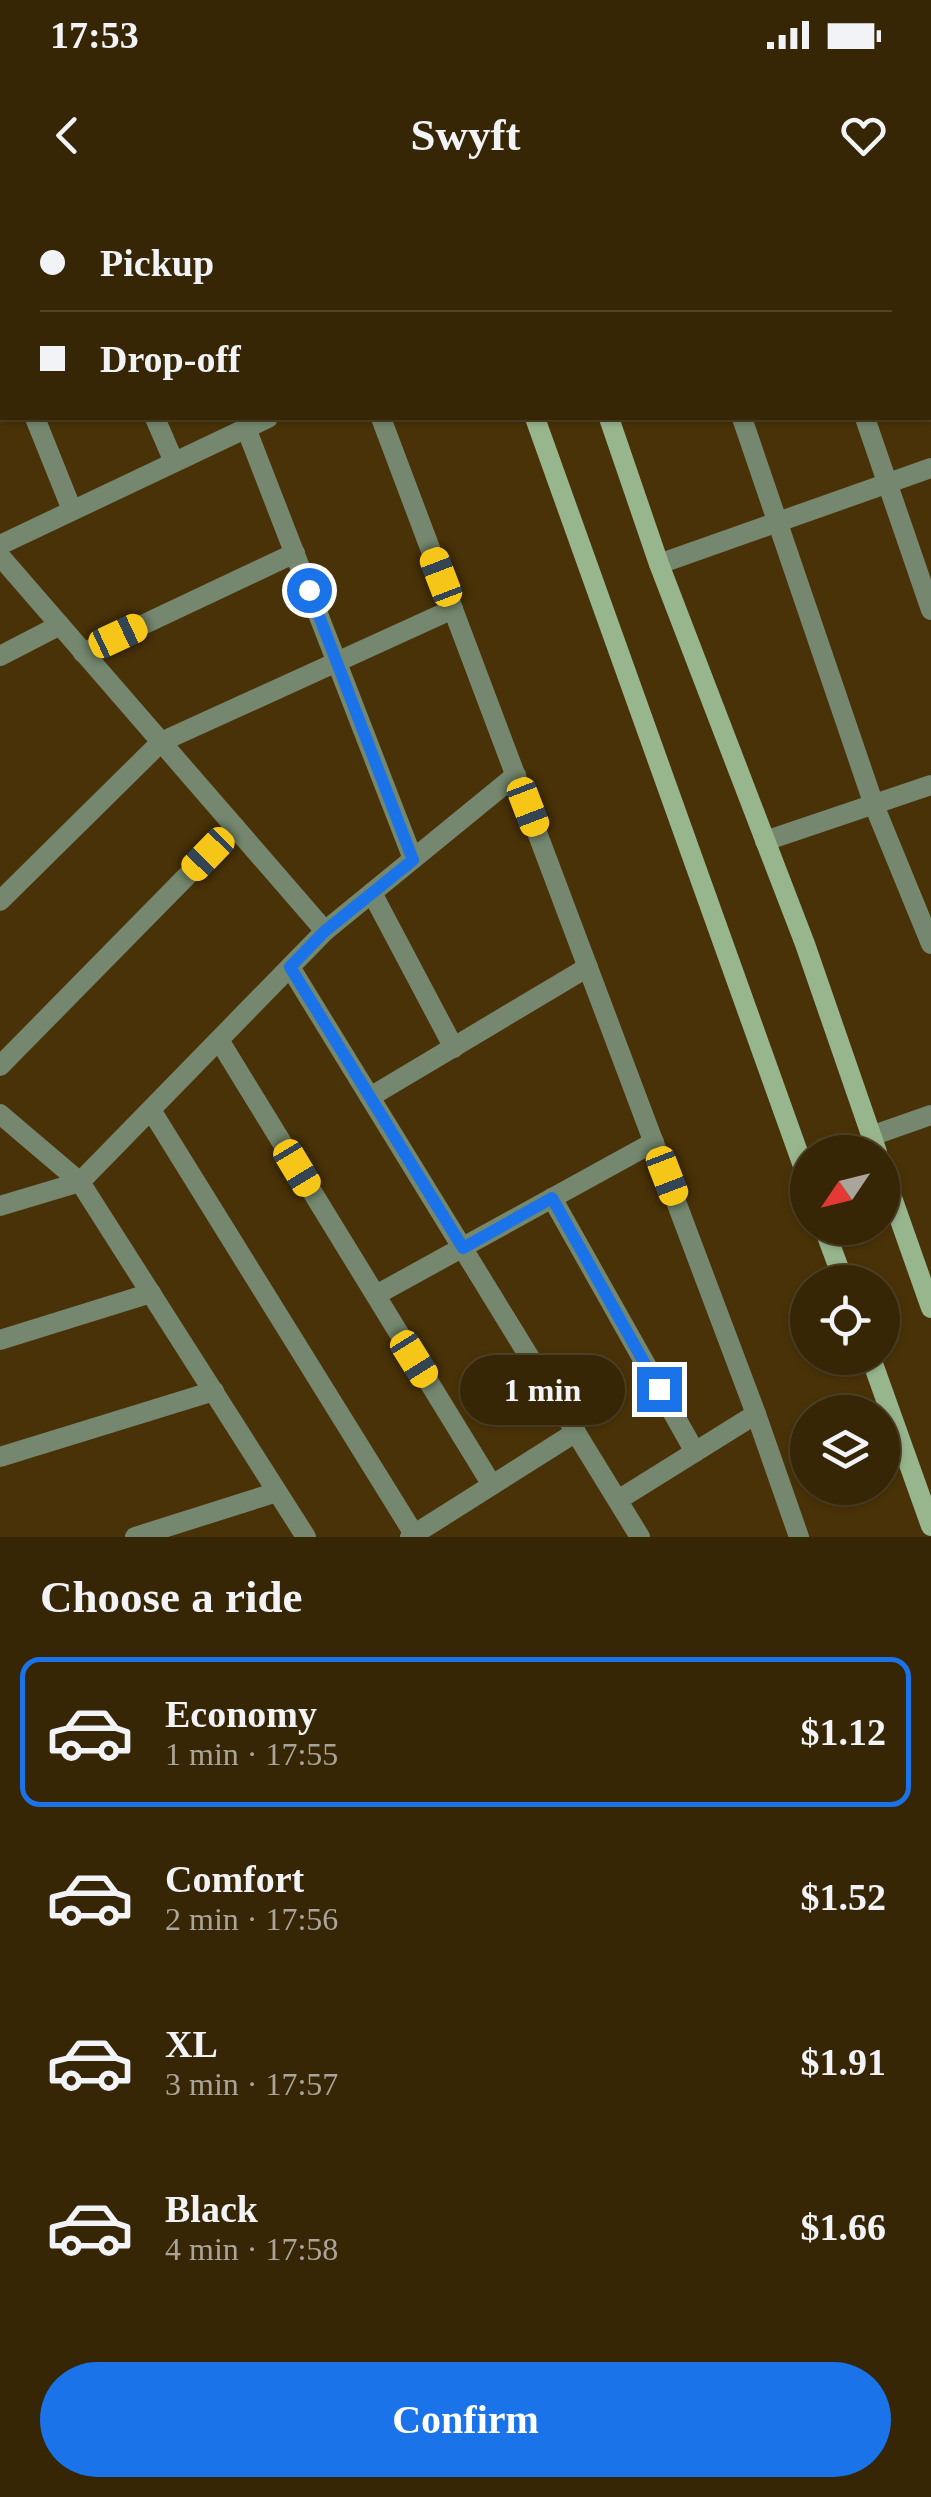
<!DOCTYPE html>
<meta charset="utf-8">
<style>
:root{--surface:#372605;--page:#423213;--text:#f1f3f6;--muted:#aaa59a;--line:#514327;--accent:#1a73e8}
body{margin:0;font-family:Georgia,serif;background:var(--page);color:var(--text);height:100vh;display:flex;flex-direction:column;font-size:38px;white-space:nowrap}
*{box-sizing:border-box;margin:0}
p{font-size:32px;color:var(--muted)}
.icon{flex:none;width:55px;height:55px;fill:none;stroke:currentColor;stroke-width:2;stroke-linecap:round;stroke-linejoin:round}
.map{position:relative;height:1337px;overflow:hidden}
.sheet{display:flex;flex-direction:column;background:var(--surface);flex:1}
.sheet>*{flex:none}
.top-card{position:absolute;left:0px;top:0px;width:932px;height:220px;box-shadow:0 2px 8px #0004,0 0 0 2px var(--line);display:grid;align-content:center;height:220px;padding:0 40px;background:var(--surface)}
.needle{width:65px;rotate:235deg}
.tools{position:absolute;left:790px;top:935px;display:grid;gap:20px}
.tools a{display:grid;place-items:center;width:110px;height:110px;border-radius:50%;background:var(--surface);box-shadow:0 2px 8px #0004,0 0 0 2px var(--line);font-size:50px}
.end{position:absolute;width:45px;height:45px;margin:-22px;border:12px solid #1a73e8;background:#fff;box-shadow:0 0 0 5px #fff}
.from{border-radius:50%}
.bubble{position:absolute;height:70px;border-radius:35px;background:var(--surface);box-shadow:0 2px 8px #0004,0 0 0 2px var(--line);font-size:32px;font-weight:600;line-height:70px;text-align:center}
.car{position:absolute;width:30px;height:60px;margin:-30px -15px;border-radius:12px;box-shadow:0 0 8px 2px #0007;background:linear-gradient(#f5c518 24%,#345 0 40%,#f5c518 0 76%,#345 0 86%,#f5c518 0)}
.top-card b{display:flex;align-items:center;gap:35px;height:95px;font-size:38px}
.top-card b+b{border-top:2px solid var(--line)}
.top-card i{width:25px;height:25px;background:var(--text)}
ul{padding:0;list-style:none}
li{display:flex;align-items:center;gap:30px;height:150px;margin:0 20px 15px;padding:0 20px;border:5px solid transparent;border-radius:20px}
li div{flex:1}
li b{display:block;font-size:38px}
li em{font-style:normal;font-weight:600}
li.current{border-color:var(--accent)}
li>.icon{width:90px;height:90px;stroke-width:1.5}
h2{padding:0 40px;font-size:45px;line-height:120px}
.action{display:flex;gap:20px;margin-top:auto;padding:20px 40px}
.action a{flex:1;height:115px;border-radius:60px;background:var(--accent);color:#fff;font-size:40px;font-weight:600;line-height:115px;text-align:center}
.status{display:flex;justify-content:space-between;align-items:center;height:70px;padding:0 50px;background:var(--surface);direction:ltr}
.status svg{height:28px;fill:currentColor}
header{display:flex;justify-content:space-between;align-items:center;height:130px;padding:0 40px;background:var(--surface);font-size:45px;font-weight:600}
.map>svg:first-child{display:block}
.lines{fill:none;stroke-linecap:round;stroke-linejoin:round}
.street{stroke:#75886f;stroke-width:20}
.secondary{stroke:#98b68e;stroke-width:20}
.route{stroke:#1a73e8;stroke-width:12}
</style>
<div class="status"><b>17:53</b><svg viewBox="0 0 49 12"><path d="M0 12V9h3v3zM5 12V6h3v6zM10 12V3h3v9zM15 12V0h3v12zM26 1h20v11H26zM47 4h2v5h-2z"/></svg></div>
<header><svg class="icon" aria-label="back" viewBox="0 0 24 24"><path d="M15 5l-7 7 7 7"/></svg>Swyft<svg class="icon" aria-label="heart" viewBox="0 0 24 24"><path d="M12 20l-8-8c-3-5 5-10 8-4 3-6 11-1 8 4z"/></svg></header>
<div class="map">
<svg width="931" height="1337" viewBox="0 0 931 1337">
<rect width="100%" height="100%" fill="#493207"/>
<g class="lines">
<g class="street">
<polyline points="64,0 65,2"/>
<polyline points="182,0 183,2"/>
<polyline points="291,0 292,2"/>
<polyline points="791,0 792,2"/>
<polyline points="916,0 917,2"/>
<polyline points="734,2 741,0"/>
<polyline points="930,39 931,42"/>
<polyline points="0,130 2,136"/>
<polyline points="35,218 72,310"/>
<polyline points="155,218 174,262"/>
<polyline points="381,218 756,1214 799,1337"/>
<polyline points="742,218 874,605 931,744"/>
<polyline points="865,218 931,410"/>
<polyline points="246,228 413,659"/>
<polyline points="0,345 268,218"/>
<polyline points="0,356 325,731"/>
<polyline points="659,364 931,268"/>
<polyline points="83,453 295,353"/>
<polyline points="0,456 60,425"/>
<polyline points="765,641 931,585"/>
<polyline points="372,693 454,848"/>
<polyline points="0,701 161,542 453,409"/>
<polyline points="290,767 640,1337"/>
<polyline points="219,840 492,1285"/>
<polyline points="0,866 235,627"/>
<polyline points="370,897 588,767"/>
<polyline points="151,910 414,1334"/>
<polyline points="0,914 80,982 306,1337"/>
<polyline points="871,936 931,915"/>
<polyline points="552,998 695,1252"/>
<polyline points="0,1006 80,982 325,731 516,575"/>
<polyline points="376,1095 654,942"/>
<polyline points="0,1140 151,1093"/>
<polyline points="0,1257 214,1191"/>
<polyline points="618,1300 756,1214"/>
<polyline points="135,1337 277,1292"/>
<polyline points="410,1337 576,1232"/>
</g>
<g class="secondary">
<polyline points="458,0 459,2"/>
<polyline points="534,0 534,2"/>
<polyline points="535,218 808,980"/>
<polyline points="609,218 659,364 805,744 877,952"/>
<polyline points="882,969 931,1108"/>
<polyline points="824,1028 844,1082"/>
<polyline points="871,1158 931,1326"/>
</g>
</g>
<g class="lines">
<polyline class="route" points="309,390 413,660 325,731 290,767 463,1048 552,998 659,1189"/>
</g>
</svg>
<div class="tools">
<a><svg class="needle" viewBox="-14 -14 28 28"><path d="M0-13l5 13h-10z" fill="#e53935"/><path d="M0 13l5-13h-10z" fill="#aaa59a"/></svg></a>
<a><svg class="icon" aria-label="locate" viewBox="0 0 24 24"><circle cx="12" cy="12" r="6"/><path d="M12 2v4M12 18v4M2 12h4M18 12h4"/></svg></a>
<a><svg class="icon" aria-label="layers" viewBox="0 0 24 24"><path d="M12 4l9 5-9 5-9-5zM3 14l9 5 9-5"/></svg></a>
</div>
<i class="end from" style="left:309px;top:390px"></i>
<i class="end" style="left:659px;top:1189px"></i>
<div class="bubble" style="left:460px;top:1155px;width:165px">1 min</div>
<i class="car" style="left:441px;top:377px;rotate:339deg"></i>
<i class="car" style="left:118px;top:436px;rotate:65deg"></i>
<i class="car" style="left:528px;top:607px;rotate:159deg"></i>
<i class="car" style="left:208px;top:654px;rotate:224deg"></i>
<i class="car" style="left:297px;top:968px;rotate:149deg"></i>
<i class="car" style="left:667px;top:976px;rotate:159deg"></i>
<i class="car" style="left:414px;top:1159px;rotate:148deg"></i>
<div class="top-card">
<b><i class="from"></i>Pickup</b>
<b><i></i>Drop-off</b>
</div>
</div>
<section class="sheet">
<h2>Choose a ride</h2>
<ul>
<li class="current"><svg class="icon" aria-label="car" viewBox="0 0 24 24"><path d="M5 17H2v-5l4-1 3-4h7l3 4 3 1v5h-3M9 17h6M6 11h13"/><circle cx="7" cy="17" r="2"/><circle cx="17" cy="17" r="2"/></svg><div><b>Economy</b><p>1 min · 17:55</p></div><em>$1.12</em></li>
<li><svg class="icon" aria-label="car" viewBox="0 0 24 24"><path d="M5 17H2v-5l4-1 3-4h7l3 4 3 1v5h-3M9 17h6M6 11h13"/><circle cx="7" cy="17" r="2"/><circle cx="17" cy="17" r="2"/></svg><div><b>Comfort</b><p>2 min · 17:56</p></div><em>$1.52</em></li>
<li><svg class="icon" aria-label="car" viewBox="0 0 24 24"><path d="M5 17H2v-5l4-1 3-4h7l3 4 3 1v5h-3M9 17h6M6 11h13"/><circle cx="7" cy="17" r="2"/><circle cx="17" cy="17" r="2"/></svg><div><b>XL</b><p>3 min · 17:57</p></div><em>$1.91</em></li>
<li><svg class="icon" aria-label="car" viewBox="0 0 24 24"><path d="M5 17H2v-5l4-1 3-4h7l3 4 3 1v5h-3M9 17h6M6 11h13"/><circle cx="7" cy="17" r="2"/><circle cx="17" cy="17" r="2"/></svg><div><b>Black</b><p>4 min · 17:58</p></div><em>$1.66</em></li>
</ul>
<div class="action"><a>Confirm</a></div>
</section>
